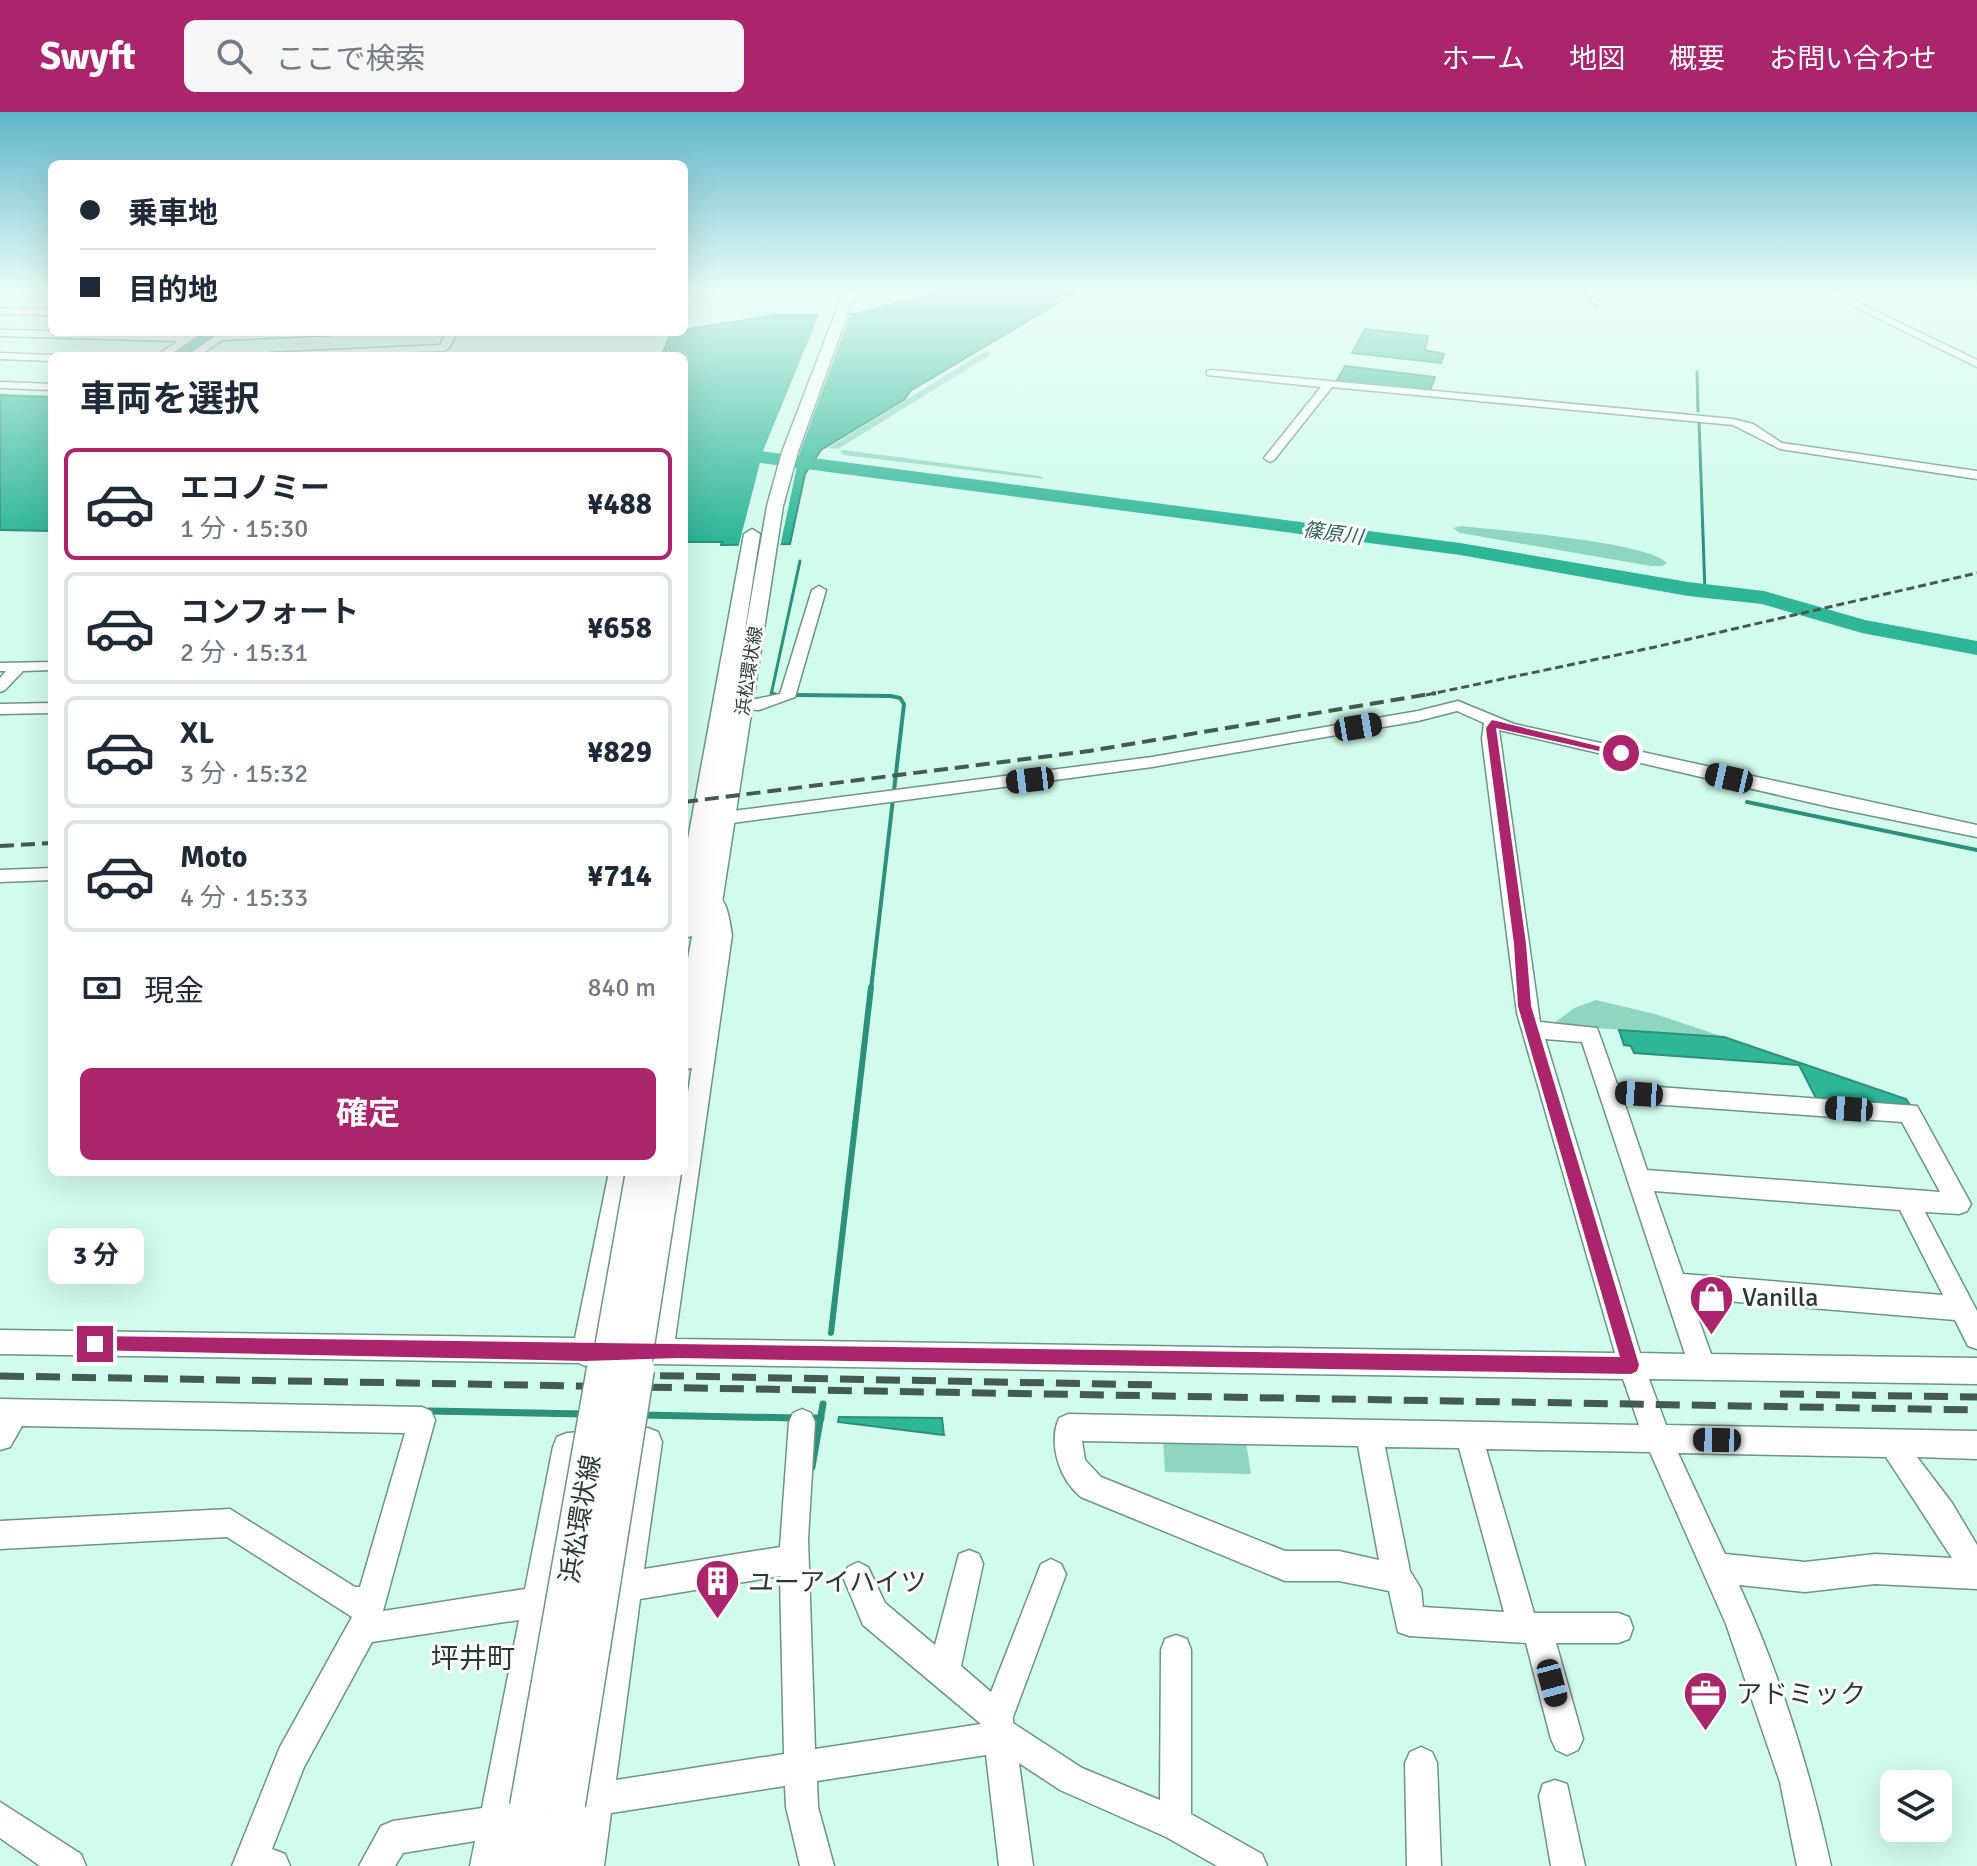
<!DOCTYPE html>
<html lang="ja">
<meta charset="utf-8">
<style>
:root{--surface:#fff;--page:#f6f6f7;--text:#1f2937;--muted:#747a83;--line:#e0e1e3;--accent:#ab256d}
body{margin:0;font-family:Signika,"Noto Sans JP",sans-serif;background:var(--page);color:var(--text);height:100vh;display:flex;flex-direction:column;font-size:30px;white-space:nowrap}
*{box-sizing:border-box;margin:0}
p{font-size:26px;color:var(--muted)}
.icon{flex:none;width:44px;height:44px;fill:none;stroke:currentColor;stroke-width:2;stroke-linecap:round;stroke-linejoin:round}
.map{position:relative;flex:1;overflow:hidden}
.drawer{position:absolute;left:48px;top:240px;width:640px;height:824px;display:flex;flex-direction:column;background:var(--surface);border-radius:12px;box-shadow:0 8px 32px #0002}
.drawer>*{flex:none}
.hud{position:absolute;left:48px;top:48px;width:640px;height:176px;border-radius:12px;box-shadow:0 8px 32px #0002;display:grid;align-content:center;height:176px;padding:0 32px;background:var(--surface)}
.controls{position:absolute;left:1880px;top:1658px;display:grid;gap:16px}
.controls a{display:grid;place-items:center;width:72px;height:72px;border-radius:12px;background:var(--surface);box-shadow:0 8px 32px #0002;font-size:40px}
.end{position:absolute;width:36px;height:36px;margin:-18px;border:10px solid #ab256d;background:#fff;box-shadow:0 0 0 4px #fff}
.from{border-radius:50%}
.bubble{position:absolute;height:56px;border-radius:12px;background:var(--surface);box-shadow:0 8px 32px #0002;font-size:26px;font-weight:700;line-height:56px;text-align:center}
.car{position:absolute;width:24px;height:48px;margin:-24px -12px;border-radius:10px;box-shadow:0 0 6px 2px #0007;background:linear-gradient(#222 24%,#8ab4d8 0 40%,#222 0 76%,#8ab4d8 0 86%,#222 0)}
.hud b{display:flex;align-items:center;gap:28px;height:76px;font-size:30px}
.hud b+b{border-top:2px solid var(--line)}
.hud i{width:20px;height:20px;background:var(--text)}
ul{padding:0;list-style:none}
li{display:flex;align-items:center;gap:24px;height:112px;margin:0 16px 12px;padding:0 16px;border:4px solid var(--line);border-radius:12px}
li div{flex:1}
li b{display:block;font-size:30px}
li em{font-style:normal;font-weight:700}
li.selected{border-color:var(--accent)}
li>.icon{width:72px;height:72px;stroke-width:1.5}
h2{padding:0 32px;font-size:36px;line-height:96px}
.pay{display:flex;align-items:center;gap:20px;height:88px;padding:0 32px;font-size:30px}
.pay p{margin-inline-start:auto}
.action{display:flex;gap:16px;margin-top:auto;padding:16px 32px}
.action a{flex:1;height:92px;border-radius:12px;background:var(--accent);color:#fff;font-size:32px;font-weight:700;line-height:92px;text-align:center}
header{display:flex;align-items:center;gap:48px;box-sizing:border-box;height:112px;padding:0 40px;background:var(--accent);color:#fff}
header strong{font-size:38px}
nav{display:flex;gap:44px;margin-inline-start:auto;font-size:28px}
.search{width:560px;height:72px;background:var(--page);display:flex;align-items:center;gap:20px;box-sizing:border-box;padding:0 28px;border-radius:12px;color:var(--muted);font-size:30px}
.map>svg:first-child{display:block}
.green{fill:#8fd6c1}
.water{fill:#2fb697;stroke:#2d9179;stroke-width:2}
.pier{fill:#d1fbed}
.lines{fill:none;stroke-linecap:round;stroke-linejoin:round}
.stream-far3{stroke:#2d9179;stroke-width:3}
.stream-far2{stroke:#2d9179;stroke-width:4}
.stream-far1{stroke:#2d9179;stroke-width:6}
.stream{stroke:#2d9179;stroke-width:7}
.river{fill:#2fb697;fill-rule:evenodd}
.minor-casing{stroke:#6c9487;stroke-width:3}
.major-casing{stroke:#6c9487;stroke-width:3}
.minor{fill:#fff;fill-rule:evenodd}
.major{fill:#fff;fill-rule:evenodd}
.rail-far2{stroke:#455a53;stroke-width:3;stroke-dasharray:8 4;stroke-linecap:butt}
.rail-far1{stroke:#455a53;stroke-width:4;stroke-dasharray:14 7;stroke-linecap:butt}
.rail{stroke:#455a53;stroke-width:7;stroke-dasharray:24 12;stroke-linecap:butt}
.major-bridge-far1-casing{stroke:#6c9487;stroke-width:33;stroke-linecap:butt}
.major-bridge-casing{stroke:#6c9487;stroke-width:41;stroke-linecap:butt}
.major-bridge-far1{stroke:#fff;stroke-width:30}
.major-bridge{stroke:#fff;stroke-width:38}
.route{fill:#ab256d}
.labels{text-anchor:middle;stroke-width:6;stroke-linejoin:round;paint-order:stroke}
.far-street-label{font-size:18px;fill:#293a34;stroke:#fdfefd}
.far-water-label{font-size:20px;font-style:italic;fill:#2e6254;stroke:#fdfefd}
.near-poi-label{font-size:26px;fill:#293a34;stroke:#fdfefd;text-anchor:start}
.near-street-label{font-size:26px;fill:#293a34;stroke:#fdfefd}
.near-neighbourhood-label{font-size:28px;fill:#293a34;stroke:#fdfefd}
</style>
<header>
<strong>Swyft</strong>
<div class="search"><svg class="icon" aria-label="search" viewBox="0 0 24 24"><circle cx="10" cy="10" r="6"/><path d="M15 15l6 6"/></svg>ここで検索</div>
<nav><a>ホーム</a><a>地図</a><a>概要</a><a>お問い合わせ</a></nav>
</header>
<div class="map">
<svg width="1977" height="1754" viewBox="0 0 1977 1754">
<rect width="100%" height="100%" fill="#d1fbed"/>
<g class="green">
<polygon points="989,240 990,243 838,337 828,336 982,241"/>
<polygon points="844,338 1040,364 1044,367 843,343 840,339"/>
<path d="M1461,414C1496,418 1649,430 1667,451L1662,454H1651L1460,421L1453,416Z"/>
<polygon points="1596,888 1655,902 1724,925 1552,913 1574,896"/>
<polygon points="1163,1328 1246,1330 1251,1362 1165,1360"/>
</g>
<g class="water">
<polygon points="935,181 1075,181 910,279 905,287 821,338 805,362 790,432 721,433 722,430 684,430 684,244 662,244 671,220 774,203 850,203"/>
<polygon points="1365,217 1428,224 1425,238 1444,242 1441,251 1352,241"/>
<polygon points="1345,254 1435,265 1430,279 1336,270"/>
<polygon points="0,283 52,285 52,419 0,418"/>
<polygon points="1619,918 1724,925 1906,987 1910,993 1816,986 1799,953 1634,941 1631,934 1624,933"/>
<polygon points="839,1305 942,1306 944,1323 838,1310"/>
</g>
<polygon class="pier" points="820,200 851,200 800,340 780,435 738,436 763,339"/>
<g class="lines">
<g class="stream-far3">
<polyline points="1583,181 1597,196"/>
<polyline points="1697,260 1698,299"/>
<polyline points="1699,309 1705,480"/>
<polyline points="771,583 800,449"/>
</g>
<g class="stream-far2">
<polyline points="772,581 776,583"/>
<polyline points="795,583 891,584 900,586 904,592 871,877"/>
<polyline points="1747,690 1977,738"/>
</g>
<polyline class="stream-far1" points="831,1221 871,875"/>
<g class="stream">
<polyline points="429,1299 584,1302"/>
<polyline points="642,1303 796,1306"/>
<polyline points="810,1306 821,1306"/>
<polyline points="812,1355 823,1292"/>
</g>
<g class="river">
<polygon points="204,220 223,220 190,244 171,244"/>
<polygon points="684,329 1460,431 1688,470 1764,479 1865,508 1977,529 1977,543 1862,521 1762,492 1688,484 1460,443 684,341"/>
</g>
<defs>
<g id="minor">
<polygon points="1826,181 1838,181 1977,248 1977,255"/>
<polygon points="0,196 52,197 52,203 0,202"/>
<polygon points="0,218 192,221 197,224 168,244 156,244 178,229 0,224"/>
<polygon points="221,220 231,222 337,220 332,223 222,228 199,244 187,244"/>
<polygon points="447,220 457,220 449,236 444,239 265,244 270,241 440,233"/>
<polygon points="0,241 52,243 56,244 52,244 52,249 0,247"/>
<polygon points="1211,258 1733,307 1753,312 1782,331 1977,359 1977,367 1780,337 1733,313 1332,275 1274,348 1270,350 1264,346 1321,275 1207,263 1207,259"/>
<polygon points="0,270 52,272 52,278 0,276"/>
<polygon points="819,474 826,478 795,585 759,598 737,597 737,591 780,582 812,478"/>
<polygon points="52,550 52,558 23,559 5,578 0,580 0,566 6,559 0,559 0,551"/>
<path d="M1458,589L1514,612L1977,713V725L1830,695L1499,618L1540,910L1597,916L1617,972L1917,994L1971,1092L1967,1099L1959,1102L1925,1100L1977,1199V1237L1968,1234L1955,1208L1691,1186L1711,1242L1977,1246V1272L1649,1267L1666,1313L1977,1319V1347L1917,1345L1952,1391L1977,1433V1477L1875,1472L1805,1480L1739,1473C1780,1562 1810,1658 1831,1754H1797L1780,1670L1726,1512L1650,1340L1486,1337L1534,1501H1618L1629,1505L1633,1516L1629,1527L1618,1531H1556L1583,1627L1578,1638L1567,1643L1556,1638L1551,1627L1526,1531L1409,1524L1398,1520L1389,1479L1339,1469H1285L1081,1385C1059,1367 1048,1332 1059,1306L1068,1302L1639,1313L1623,1267L591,1251L585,1254L579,1251L0,1242V1218L575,1226L609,1060H631L601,1226L650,1227L676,1060H684V1007L712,823L710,799L701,785L710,778C728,785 729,806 732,823L675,1227L1615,1241L1517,901L1482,627L1484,611L1457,599L1418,609L1152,655L725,712L716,706L725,700L1152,645L1418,599ZM1545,927L1582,930L1685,1242L1640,1241ZM1624,990L1902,1010L1940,1080L1647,1058ZM1654,1079L1900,1098L1943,1183L1683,1162ZM1082,1329L1358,1334L1379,1448L1339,1439H1285L1101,1365L1085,1348ZM1385,1335L1459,1336L1504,1500L1423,1495L1421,1477L1410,1459ZM1678,1341L1886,1345L1952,1446L1875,1442L1805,1450L1725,1442Z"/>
<polygon points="52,591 52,601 0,602 0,592"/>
<polygon points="52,756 52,768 0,770 0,758"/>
<path d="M0,1287L422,1295L431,1299L435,1308L383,1499L525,1477L553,1335L557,1325L567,1321L648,1316L658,1320L662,1330L644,1457L780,1435L789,1310L793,1301L802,1297L811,1301L815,1310L808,1427L815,1637L981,1612L863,1513L843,1465L848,1455L858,1450L868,1455L885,1491L935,1533L959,1442L969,1438L979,1442L983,1452L961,1554L991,1580L1041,1452L1051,1447L1061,1452L1066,1462L1013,1605V1611L1082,1656L1160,1688L1161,1538L1165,1527L1176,1523L1187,1527L1191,1538V1702L1262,1742L1267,1754H1217L1166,1725L1060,1678L1019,1651L1033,1754H999L986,1643L817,1669L818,1695L834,1754H800L786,1695L785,1674L611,1701L604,1754H570L610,1488L602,1476L607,1466L614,1462L632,1345L578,1348L555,1475L560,1478L565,1488L560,1498L550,1503L504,1754H470L475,1729L403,1741L395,1754H359L381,1714L393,1709L482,1696L519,1508L372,1530L304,1655L272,1737L285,1742L290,1754H232L280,1635L352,1505L227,1425L0,1437V1409L230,1397L355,1475H360L405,1321L22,1314L10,1335L0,1338ZM780,1464L784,1642L616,1668L640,1487Z"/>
<polygon points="1421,1635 1432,1640 1437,1651 1441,1754 1407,1754 1405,1651 1410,1640"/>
<polygon points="1555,1668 1567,1672 1585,1754 1551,1754 1539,1684 1543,1672"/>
<polygon points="0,1690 81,1742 86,1754 40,1754 0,1726"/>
</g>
<g id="major">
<polygon points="843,181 855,181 798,340 783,394 698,947 694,955 684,958 684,869 692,824 684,826 684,749 744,422 752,417 760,422 740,550 767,394 782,340"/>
<polygon points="566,1671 581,1677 587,1692 578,1754 496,1754 508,1695 514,1680 529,1674 544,1680 547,1687 551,1677"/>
</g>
</defs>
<use href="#minor" class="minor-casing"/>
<use href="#major" class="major-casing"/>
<use href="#minor" class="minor"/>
<use href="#major" class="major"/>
<polyline class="rail-far2" points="1426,583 1655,535 1977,461"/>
<g class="rail-far1">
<polyline points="684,690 1089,639 1436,581"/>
<polyline points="0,734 52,731"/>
</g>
<g class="rail">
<polyline points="624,1263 1160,1273"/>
<polyline points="0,1264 1977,1298"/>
<polyline points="1780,1282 1977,1285"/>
</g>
<defs>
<g id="major-bridge-far1">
<polyline points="606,1259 641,1060"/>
<polyline points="635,1259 666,1060"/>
</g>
<g id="major-bridge">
<polyline points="566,1692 635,1257"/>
<polyline points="529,1695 606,1257"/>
</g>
</defs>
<use href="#major-bridge-far1" class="major-bridge-far1-casing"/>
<use href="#major-bridge" class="major-bridge-casing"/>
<use href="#major-bridge-far1" class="major-bridge-far1"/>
<use href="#major-bridge" class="major-bridge"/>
</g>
<linearGradient id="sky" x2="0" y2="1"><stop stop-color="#5eb5c8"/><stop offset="0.42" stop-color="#eafdf7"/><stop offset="1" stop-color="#eafdf7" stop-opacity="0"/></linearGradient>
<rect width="1977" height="426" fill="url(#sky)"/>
<polygon class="route" points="1492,608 1626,641 1621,644 1496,616 1526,832 1531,894 1639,1253 1637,1259 1631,1262 678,1246 585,1249 89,1238 86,1232 89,1226 95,1224 1620,1245 1518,894 1514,832 1486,616"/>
<defs>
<symbol id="shop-pin" viewBox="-11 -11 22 30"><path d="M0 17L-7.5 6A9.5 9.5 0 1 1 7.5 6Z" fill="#ab256d" stroke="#fdfefd"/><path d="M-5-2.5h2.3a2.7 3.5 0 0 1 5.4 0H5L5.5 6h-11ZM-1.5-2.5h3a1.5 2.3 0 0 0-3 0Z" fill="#fff"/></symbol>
<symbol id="building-pin" viewBox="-11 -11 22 30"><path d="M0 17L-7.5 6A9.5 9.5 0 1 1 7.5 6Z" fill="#ab256d" stroke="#fdfefd"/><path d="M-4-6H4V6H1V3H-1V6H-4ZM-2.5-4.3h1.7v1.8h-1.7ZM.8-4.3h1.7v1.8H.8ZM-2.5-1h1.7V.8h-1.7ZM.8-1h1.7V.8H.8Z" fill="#fff"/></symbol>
<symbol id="office-pin" viewBox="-11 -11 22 30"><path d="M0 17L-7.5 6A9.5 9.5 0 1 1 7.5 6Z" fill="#ab256d" stroke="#fdfefd"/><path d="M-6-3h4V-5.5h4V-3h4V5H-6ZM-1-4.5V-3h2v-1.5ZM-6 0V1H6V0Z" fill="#fff"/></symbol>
</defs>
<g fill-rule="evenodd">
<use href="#shop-pin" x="1686" y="1160" width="51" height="69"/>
<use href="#building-pin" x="692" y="1444" width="51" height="69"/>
<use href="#office-pin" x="1680" y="1556" width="51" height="69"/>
</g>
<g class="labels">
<g class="far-street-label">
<text transform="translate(749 559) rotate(-81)" y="6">浜松環状線</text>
</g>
<g class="far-water-label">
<text transform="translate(1333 421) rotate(8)" y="7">篠原川</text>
</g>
<g class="near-poi-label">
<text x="1742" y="1194">Vanilla</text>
<text x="748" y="1479">ユーアイハイツ</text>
<text x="1736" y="1591">アドミック</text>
</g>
<g class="near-street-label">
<text transform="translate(580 1407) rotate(-80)" y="9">浜松環状線</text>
</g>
<g class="near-neighbourhood-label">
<text x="473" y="1556">坪井町</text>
</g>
</g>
</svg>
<div class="controls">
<a><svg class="icon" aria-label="layers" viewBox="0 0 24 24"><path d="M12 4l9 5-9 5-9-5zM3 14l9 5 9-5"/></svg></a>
</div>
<i class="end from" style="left:1621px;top:641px"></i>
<i class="end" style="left:95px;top:1232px"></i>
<div class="bubble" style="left:48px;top:1116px;width:96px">3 分</div>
<i class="car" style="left:1358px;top:615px;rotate:80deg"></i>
<i class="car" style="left:1729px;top:666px;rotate:283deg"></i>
<i class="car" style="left:1030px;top:668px;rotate:263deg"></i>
<i class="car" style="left:1639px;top:982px;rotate:274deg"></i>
<i class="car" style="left:1849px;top:997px;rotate:274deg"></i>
<i class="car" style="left:1717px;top:1328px;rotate:271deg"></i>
<i class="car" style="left:1552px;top:1571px;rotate:165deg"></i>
<div class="hud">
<b><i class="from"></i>乗車地</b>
<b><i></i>目的地</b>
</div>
<section class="drawer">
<h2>車両を選択</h2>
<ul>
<li class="selected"><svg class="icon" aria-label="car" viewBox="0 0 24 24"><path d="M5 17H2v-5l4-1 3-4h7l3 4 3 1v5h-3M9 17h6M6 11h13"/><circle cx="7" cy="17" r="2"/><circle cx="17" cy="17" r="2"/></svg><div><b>エコノミー</b><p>1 分 · 15:30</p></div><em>¥488</em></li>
<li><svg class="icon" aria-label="car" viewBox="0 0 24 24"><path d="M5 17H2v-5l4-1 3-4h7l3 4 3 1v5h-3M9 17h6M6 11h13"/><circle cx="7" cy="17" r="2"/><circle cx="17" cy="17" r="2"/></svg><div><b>コンフォート</b><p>2 分 · 15:31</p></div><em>¥658</em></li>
<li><svg class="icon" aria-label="car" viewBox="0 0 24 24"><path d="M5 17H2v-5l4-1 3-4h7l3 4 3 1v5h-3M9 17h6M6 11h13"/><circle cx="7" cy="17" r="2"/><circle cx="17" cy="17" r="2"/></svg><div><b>XL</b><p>3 分 · 15:32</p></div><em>¥829</em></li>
<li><svg class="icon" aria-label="car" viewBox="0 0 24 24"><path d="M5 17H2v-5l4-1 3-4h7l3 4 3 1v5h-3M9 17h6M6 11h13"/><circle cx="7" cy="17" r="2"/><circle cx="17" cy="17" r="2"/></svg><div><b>Moto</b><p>4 分 · 15:33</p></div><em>¥714</em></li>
</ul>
<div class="pay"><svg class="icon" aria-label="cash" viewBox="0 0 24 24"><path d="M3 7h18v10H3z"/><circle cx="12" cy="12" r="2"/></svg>現金<p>840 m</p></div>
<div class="action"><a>確定</a></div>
</section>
</div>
